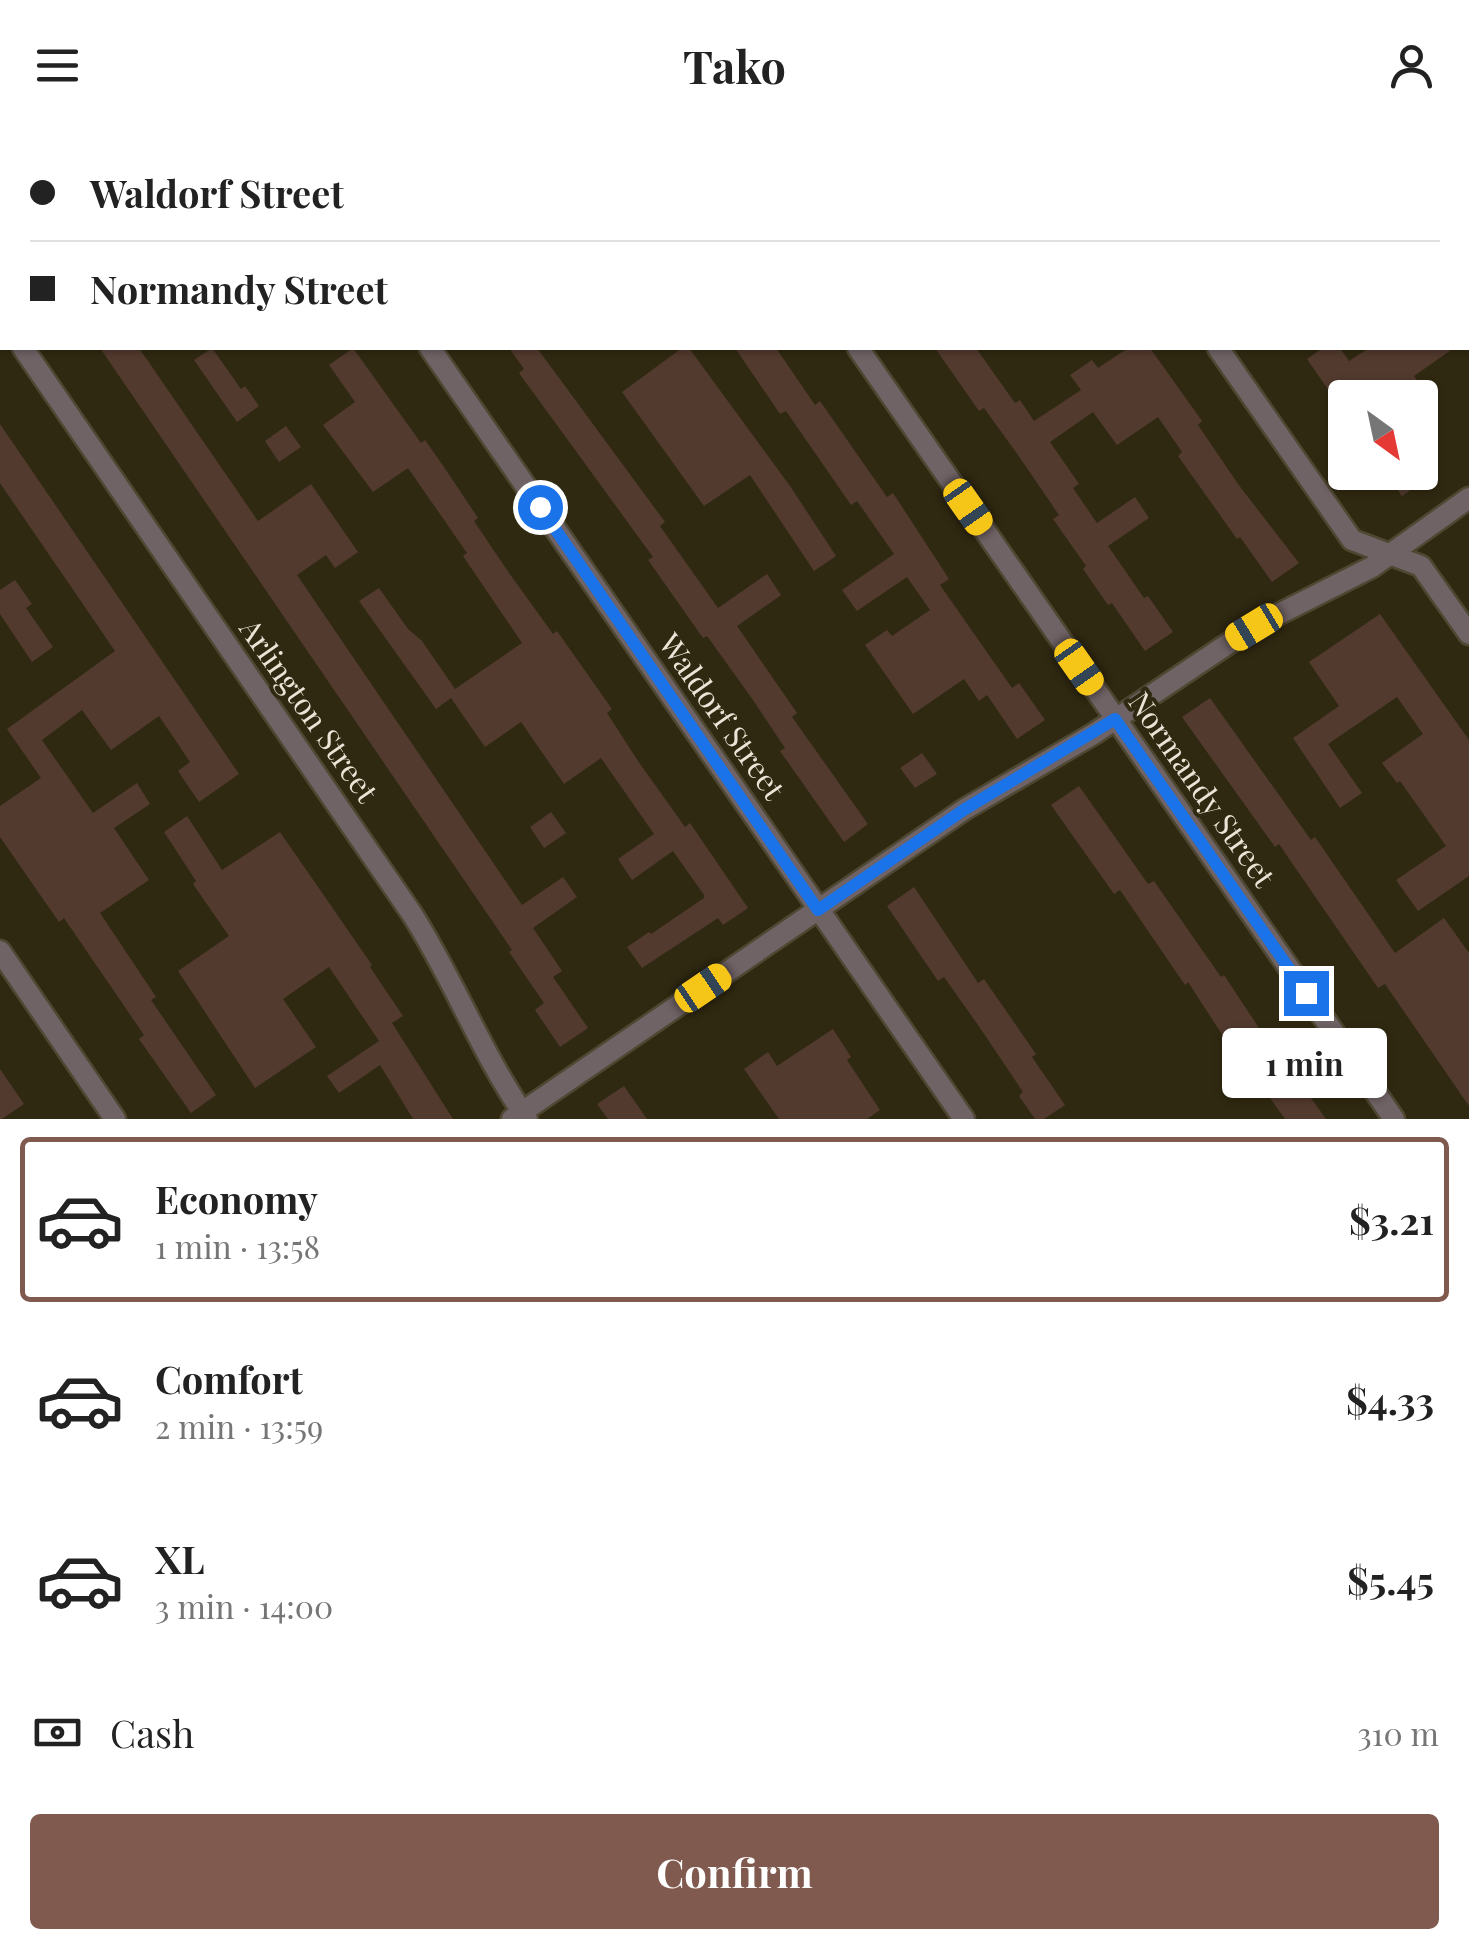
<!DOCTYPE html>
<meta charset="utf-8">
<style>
:root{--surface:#fff;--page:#f6f6f6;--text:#222;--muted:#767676;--line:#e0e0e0;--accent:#805a4e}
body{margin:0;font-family:"Playfair Display",serif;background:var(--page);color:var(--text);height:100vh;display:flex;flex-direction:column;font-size:38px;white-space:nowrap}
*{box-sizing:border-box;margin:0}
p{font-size:32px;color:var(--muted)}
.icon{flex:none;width:55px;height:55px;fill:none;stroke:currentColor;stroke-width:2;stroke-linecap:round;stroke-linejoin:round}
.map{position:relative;height:989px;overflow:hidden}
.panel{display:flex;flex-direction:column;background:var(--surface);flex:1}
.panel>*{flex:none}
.guide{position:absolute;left:0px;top:0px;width:1470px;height:220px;box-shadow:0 2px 8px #0004;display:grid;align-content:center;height:220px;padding:0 30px;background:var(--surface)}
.needle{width:65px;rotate:147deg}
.tools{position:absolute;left:1328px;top:250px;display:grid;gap:20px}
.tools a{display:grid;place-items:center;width:110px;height:110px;border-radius:10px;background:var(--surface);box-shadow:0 2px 8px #0004;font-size:50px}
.end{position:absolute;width:45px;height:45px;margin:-22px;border:12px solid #1a73e8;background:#fff;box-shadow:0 0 0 5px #fff}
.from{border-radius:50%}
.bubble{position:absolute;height:70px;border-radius:10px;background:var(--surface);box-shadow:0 2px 8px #0004;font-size:32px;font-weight:700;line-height:70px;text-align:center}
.car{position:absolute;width:30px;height:60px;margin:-30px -15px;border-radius:12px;box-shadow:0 0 8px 2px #0007;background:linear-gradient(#f5c518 24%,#345 0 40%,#f5c518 0 76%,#345 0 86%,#f5c518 0)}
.guide b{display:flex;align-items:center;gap:35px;height:95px;font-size:38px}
.guide b+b{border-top:2px solid var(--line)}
.guide i{width:25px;height:25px;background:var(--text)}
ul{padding:18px 0 0;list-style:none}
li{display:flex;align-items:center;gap:30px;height:165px;margin:0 20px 15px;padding:0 10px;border:5px solid transparent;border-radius:10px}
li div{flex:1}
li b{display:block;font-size:38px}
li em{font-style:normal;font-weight:700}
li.selected{border-color:var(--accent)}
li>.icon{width:90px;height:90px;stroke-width:1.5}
.pay{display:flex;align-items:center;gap:25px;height:110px;padding:0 30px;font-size:38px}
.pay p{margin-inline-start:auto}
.button{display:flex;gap:20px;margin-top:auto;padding:20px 30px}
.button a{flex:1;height:115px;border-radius:10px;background:var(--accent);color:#fff;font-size:40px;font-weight:700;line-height:115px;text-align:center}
header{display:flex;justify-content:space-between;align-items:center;height:130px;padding:0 30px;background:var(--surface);font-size:45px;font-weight:700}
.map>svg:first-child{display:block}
.building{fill:#523a2e}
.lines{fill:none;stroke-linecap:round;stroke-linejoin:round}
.street-casing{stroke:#4e4731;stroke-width:25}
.street{stroke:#706366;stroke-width:20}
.route{stroke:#1a73e8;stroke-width:12}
.labels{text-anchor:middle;stroke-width:8;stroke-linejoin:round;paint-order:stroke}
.street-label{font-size:30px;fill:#eae5d7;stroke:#302911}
</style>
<header><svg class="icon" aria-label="menu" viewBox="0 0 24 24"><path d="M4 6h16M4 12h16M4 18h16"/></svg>Tako<svg class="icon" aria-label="person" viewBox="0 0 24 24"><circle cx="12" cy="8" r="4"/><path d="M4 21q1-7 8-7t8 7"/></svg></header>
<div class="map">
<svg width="1469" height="989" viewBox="0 0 1469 989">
<rect width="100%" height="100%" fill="#302911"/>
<g class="building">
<polygon points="100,218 139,218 258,391 311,354 358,422 335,438 326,425 297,445 522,775 563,747 577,767 533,798 562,841 553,847 588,898 560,917 535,880 544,873 509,822 512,820"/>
<polygon points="212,218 241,259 245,256 259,276 237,292 194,230"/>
<polygon points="353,218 421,313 425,310 446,340 478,388 474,391 507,440 553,504 557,501 612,579 607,583 638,631 685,697 690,693 748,778 723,795 718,788 642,838 627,817 649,802 651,804 704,768 704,765 673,721 632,750 618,729 654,704 601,628 564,654 521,592 485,617 451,568 436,579 359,471 379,458 408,499 422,511 455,559 522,513 463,426 467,423 408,338 373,362 323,295 355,272 329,235"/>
<polygon points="509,218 537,218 665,392 660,396 718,478 767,444 781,465 737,496 797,583 792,587 868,694 844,712 780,621 785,618 753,570 707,506 703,508 648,430 653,427 519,243 524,239"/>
<polygon points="682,218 689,218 790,356 836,426 814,441 750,345 704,376 622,262"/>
<polygon points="735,218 776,218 815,275 820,271 887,367 893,363 949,449 940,455 1012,558 1019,553 1045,590 1017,609 987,565 979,571 964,549 913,584 865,515 887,500 892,506 930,480 907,447 857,481 842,460 894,424 857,371 851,375 786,281 780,284"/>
<polygon points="935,218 976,218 1015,273 1020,270 1034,291 1081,260 1070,245 1092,230 1098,238 1128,218 1150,218 1202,291 1198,295 1238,354 1299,433 1272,452 1240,407 1237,409 1178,326 1182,322 1158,287 1117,315 1093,282 1050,312 1079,354 1073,358 1097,393 1135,367 1149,388 1108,416 1144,468 1148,466 1173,502 1145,521 1112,473 1108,475 1083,439 1086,436 1053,389 1059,385 1018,325 984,278 979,281"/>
<polygon points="1323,218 1340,218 1349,231 1369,218 1454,218 1414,246 1429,268 1334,268 1307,229"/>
<polygon points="0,294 239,644 199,672 178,641 190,632 159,586 111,620 82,580 42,610 93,683 137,653 150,674 114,698 149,750 100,783 156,867 151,870 216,965 191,983 139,909 144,905 64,788 59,792 0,707 0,676 41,648 7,599 115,521 0,353"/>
<polygon points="286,296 301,317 279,332 265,311"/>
<polygon points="1385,342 1436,342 1402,366"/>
<polygon points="15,450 32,474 26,478 53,517 32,532 0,484 0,460"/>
<polygon points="1380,484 1469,610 1469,746 1418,781 1396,750 1446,716 1400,651 1397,653 1382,633 1423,604 1397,567 1328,614 1362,663 1340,678 1293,608 1339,576 1309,532"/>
<polygon points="1210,568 1311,710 1315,707 1395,823 1444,788 1469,823 1469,976 1385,854 1378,858 1279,714 1275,717 1182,587"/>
<polygon points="922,623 937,644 915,658 900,638"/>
<polygon points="1079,656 1148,754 1154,751 1221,847 1224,845 1288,942 1291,940 1326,989 1285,989 1257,950 1253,952 1188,852 1185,855 1120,760 1114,764 1051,675"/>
<polygon points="551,682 566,703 544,718 530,697"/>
<polygon points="187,686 222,740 280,702 372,835 370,837 403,886 392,893 453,989 413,989 380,935 339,963 327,946 379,911 329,837 283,869 316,917 255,958 178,841 229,806 193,754 196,751 164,702"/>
<polygon points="914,757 978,853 984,849 1036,924 1032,927 1065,975 1044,989 1035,989 1019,966 1023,962 978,895 944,847 938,851 887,776"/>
<polygon points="833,899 851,927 847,930 880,980 867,989 779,989 744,939 768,922 777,936"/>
<polygon points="0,939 24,974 2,989 0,989"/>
<polygon points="624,956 647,989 608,989 597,974"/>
</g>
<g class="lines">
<defs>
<g id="street">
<polyline points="280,0 282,2"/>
<polyline points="707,0 709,2"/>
<polyline points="1068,0 1070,2"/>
<polyline points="1467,0 1469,3"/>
<polyline points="0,179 2,183"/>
<path d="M23,218L412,784C454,850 482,925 527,989"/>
<polyline points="430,218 964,989"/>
<polyline points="858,218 1394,989"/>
<polyline points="1218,218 1352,410 1421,436 1469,504"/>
<polyline points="0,821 115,989"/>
<polyline points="512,989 965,679 1095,603 1253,497 1372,437 1469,368"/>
</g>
</defs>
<use href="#street" class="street-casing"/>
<use href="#street" class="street"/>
</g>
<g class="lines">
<polyline class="route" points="540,377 818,780 965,679 1115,589 1306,863"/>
</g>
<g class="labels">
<g class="street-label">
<text transform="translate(308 581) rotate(55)" y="10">Arlington Street</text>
<text transform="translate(721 587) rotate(55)" y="10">Waldorf Street</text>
<text transform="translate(1201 660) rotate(55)" y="10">Normandy Street</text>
</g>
</g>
</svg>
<div class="tools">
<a><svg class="needle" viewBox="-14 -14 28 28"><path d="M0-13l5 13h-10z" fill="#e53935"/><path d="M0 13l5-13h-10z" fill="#767676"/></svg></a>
</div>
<i class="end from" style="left:540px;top:377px"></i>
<i class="end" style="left:1306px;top:863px"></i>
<div class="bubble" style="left:1222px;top:898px;width:165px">1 min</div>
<i class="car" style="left:968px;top:377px;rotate:145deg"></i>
<i class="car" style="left:1254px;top:497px;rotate:239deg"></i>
<i class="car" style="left:1079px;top:537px;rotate:145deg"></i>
<i class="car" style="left:703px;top:858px;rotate:56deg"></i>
<div class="guide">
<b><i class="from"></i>Waldorf Street</b>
<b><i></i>Normandy Street</b>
</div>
</div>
<section class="panel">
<ul>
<li class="selected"><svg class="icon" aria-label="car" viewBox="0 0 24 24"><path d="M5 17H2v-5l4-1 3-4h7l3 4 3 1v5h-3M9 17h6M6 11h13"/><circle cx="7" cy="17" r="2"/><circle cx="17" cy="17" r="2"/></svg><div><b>Economy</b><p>1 min · 13:58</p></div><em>$3.21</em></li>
<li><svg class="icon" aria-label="car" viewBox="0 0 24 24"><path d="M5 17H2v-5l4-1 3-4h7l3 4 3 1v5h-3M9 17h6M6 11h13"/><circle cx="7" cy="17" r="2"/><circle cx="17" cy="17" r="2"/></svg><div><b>Comfort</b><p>2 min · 13:59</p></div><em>$4.33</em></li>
<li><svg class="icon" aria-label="car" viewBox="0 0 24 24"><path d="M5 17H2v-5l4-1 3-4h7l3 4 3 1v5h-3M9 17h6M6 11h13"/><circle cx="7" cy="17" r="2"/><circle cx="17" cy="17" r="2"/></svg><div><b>XL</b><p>3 min · 14:00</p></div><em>$5.45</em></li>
</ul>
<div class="pay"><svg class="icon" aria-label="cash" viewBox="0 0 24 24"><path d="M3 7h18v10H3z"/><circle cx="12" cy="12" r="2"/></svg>Cash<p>310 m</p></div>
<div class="button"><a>Confirm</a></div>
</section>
